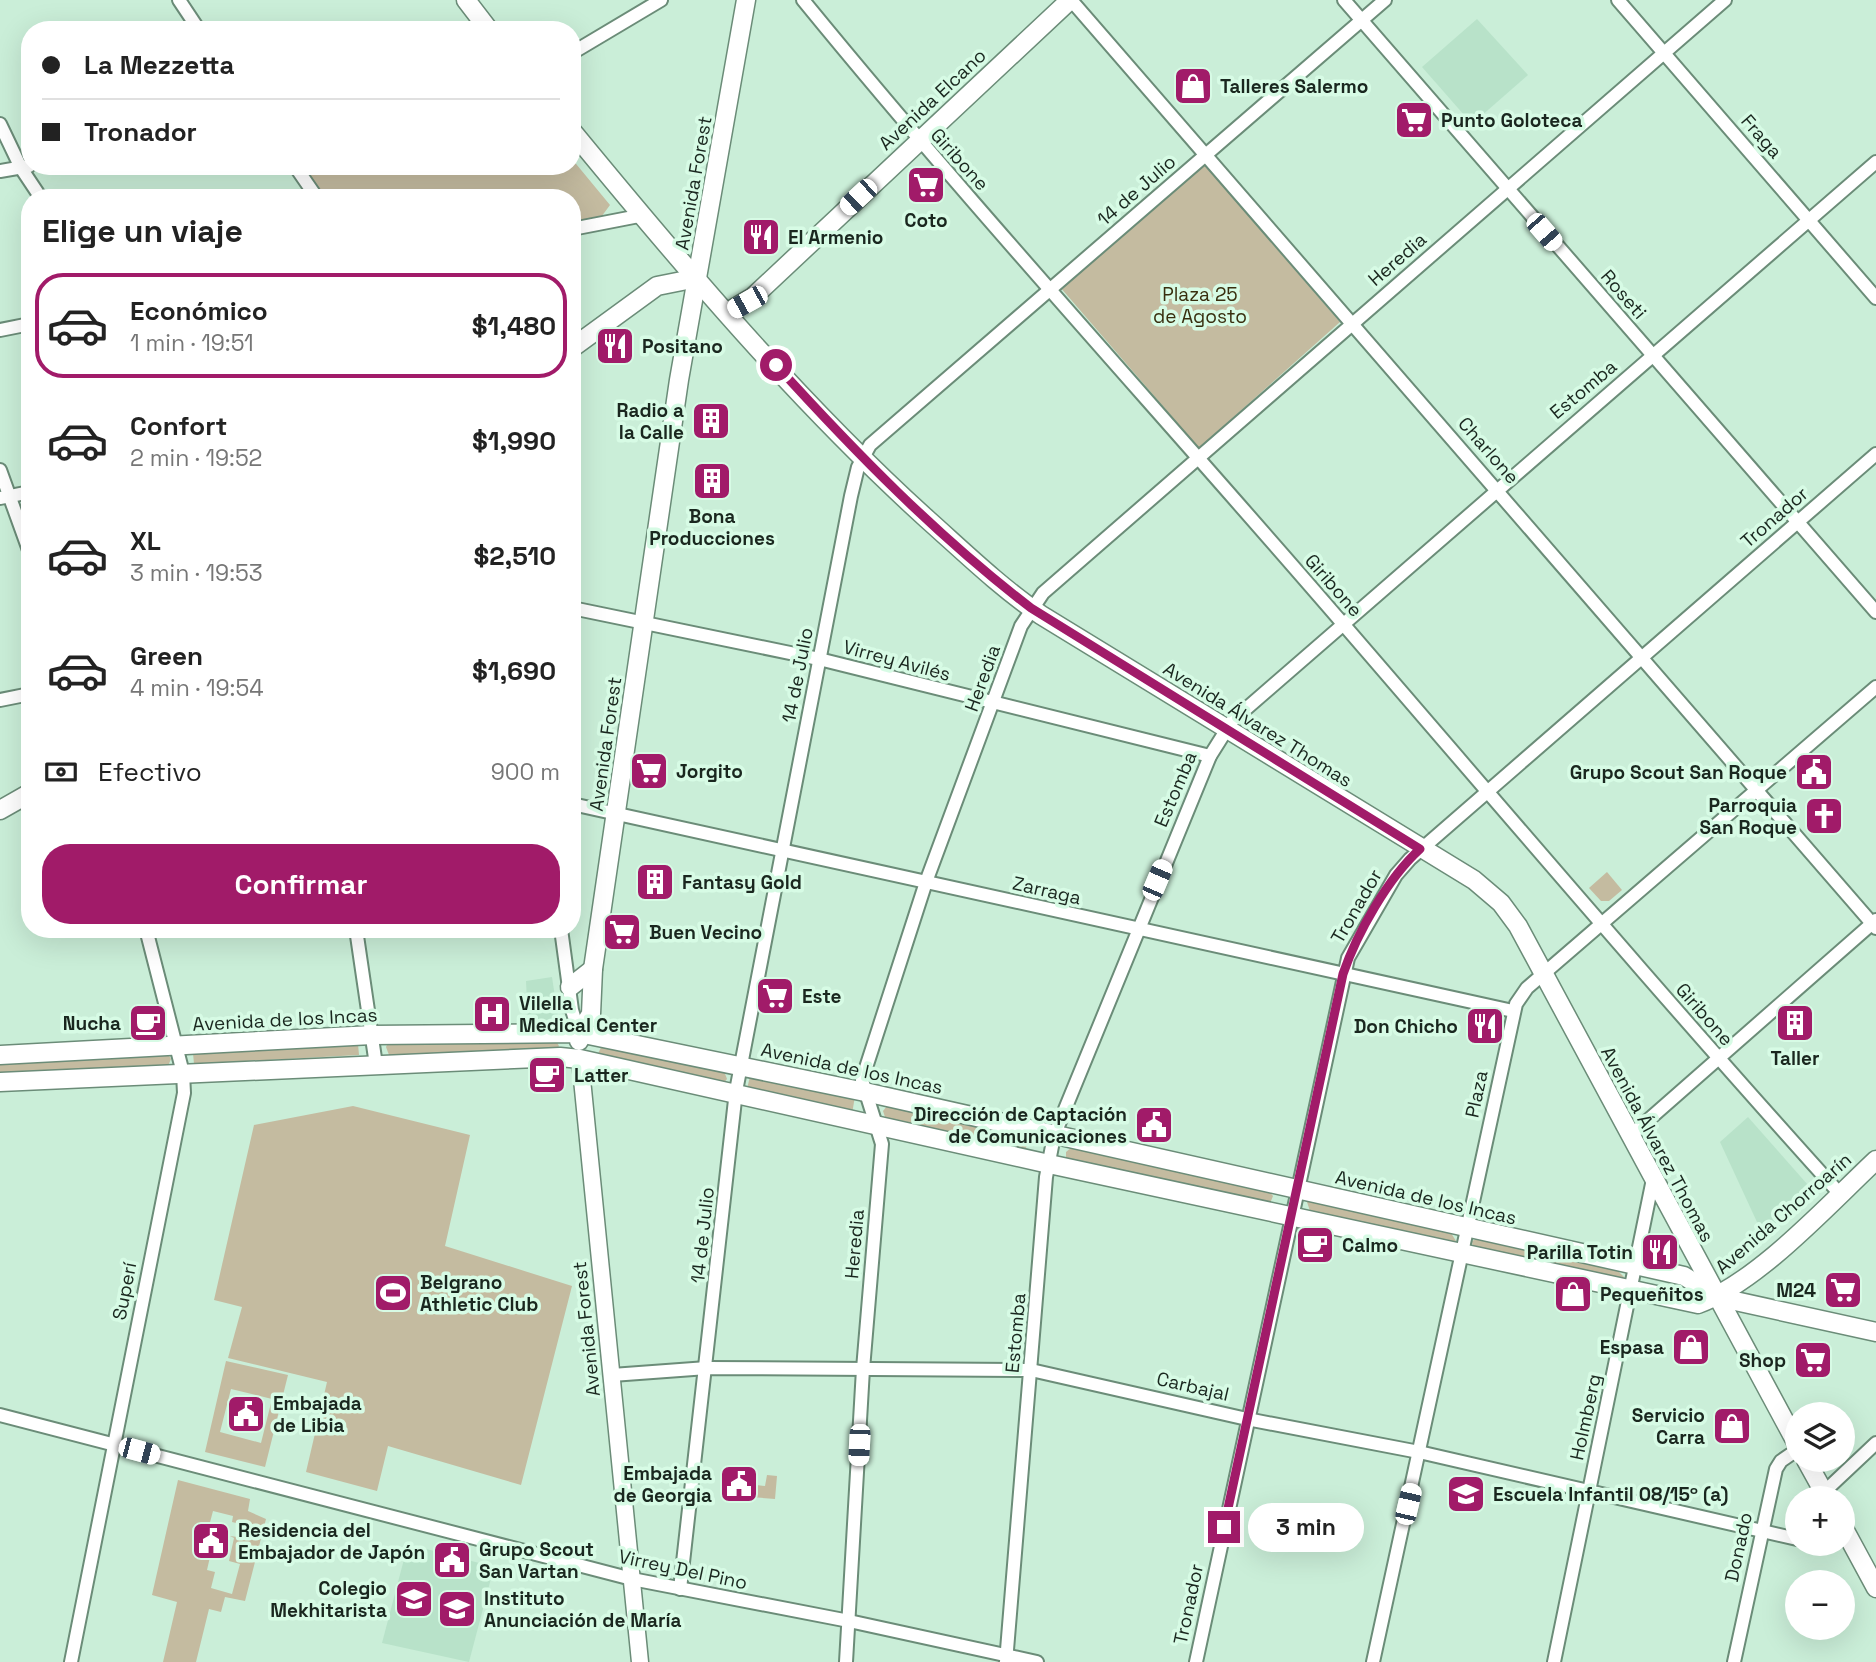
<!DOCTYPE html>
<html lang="es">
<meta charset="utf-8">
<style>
:root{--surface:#fff;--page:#f6f6f6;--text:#222;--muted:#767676;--line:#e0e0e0;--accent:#a11b69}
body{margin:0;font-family:"Space Grotesk",sans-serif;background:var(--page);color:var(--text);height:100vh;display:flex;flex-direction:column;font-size:26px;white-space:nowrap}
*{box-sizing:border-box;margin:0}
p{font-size:23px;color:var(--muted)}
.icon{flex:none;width:38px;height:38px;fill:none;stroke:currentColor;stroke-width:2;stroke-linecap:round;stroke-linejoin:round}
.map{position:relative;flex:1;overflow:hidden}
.sheet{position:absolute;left:21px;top:189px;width:560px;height:749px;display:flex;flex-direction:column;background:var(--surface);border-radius:28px;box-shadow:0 7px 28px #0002}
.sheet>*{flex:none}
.banner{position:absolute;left:21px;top:21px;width:560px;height:154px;border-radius:28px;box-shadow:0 7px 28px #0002;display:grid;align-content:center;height:154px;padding:0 21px;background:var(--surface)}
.controls{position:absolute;left:1785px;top:1402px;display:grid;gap:14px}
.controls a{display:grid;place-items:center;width:70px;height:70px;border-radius:50%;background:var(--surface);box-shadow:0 7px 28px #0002;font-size:35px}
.end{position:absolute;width:32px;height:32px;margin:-16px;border:9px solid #a11b69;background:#fff;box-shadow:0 0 0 4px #fff}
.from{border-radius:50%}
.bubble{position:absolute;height:49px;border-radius:24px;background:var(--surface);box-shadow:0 7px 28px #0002;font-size:23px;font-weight:700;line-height:49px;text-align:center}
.car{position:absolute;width:21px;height:42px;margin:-21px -10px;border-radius:9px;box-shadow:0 0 5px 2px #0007;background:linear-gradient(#fff 24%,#345 0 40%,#fff 0 76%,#345 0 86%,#fff 0)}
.banner b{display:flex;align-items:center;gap:24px;height:66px;font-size:26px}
.banner b+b{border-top:2px solid var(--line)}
.banner i{width:18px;height:18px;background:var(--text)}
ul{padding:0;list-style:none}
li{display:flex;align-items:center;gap:21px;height:105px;margin:0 14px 10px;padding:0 7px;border:4px solid transparent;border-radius:28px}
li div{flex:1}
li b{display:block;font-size:26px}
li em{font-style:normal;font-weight:700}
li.selected{border-color:var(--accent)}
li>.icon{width:63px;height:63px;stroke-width:1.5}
h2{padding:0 21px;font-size:32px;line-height:84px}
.pay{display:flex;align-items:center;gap:18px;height:77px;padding:0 21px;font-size:26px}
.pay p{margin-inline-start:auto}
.action{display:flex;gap:14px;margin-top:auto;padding:14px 21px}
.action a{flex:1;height:80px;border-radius:28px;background:var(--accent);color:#fff;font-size:28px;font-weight:700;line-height:80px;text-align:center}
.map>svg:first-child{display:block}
.built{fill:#b8e2c9}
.green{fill:#c4bba0;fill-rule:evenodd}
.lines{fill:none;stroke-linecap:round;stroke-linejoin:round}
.minor-casing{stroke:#6b8c78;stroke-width:16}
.tertiary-casing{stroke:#6b8c78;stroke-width:19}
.secondary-casing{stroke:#6b8c78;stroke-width:21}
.minor{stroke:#fff;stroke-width:12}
.tertiary{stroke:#fff;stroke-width:16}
.secondary{stroke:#fff;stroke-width:18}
.route{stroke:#a11b69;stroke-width:9}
.labels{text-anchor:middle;stroke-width:7;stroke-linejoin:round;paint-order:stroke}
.poi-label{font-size:19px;font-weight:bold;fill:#1a271f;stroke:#d7fbe5;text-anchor:start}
.street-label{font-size:19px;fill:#1a271f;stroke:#d7fbe5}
.park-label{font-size:19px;fill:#382e0e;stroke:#d7fbe5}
</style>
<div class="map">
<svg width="1876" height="1662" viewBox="0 0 1876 1662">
<rect width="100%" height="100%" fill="#caeed8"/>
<g class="built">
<polygon points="1477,19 1528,75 1472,124 1422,67"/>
<polygon points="552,977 558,1017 555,1020 528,1021 526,981"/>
<polygon points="1748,1117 1808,1185 1806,1196 1763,1235 1720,1142"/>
<polygon points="408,1544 494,1567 469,1662 382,1643"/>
</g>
<g class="green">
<polygon points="572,159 610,205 599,220 572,223 572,198 325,198 303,166 572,166"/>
<polygon points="1204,164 1340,322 1199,448 1060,287"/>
<polygon points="1607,872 1622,890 1609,901 1601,901 1589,888"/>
<polygon points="555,1039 559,1046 555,1052 389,1055 386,1047 389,1040"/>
<polygon points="358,1044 359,1055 194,1064 193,1053"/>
<polygon points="602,1045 724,1071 727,1079 723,1084 598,1054"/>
<polygon points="168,1054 171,1059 168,1066 0,1073 0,1062"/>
<polygon points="751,1072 855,1096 852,1114 747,1089"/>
<polygon points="353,1106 470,1135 445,1246 572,1286 521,1485 388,1446 377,1491 306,1472 327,1382 228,1358 242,1307 214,1300 254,1125"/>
<polygon points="887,1106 1021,1138 1028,1143 1025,1150 886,1120 883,1111"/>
<polygon points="1072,1147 1268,1190 1273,1196 1271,1201 1267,1201 1070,1162 1066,1160 1066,1152"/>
<polygon points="1311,1198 1451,1233 1456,1241 1449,1245 1310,1211 1307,1202"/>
<polygon points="1479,1238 1616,1269 1624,1277 1622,1280 1473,1249 1472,1241"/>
<path d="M226,1361L288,1375L265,1467L205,1452ZM231,1389L272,1399L261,1443L220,1432Z"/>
<polygon points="740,1473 749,1474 749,1484 765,1486 767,1475 777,1476 775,1499 738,1496"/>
<path d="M178,1480L250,1499L248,1511L266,1519L245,1601L225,1597L221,1612L209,1609L196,1662H163L177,1602L152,1595ZM213,1511L233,1516L232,1522L248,1526L245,1538L230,1536L234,1538L229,1561L240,1564L232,1594L211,1588L215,1572L207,1570L212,1548L204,1545Z"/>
</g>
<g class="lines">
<defs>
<g id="minor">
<polyline points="179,0 199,30"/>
<path d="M803,0C977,213 1164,416 1344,625C1508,815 1671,1007 1840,1194"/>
<polyline points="1071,0 1876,928"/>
<polyline points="1344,0 1876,612"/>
<polyline points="1618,0 1876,298"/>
<polyline points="572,53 661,0"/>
<polyline points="0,124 21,168 41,198"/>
<polyline points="295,166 317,198"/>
<polyline points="0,171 29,166"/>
<polyline points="572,229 644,215"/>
<polyline points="0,330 30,324"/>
<polyline points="0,470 30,553"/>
<polyline points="0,498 30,492"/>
<polyline points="572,608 819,659 1210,756"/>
<polyline points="0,700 30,694"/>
<polyline points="572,804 1513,1011"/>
<polyline points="356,929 376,1065"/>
<polyline points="561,929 572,1010 579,1033"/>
<polyline points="1630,1136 1876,920"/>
<polyline points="612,1375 707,1368 1031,1370 1247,1419 1419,1452 1797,1539"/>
<polyline points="0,1415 632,1579 849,1621 1037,1662"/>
<polyline points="1824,1492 1876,1443"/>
<polyline points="680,1589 736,1091 851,496 858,467 870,445 1385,0"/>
<polyline points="71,1662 184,1093 183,1073 146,929"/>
<polyline points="846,1662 863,1369 882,1144 862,1080 926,882 1021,626 1043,593 1725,0"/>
<polyline points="1006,1662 1046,1177 1054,1136 1210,756 1232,721 1876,162"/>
<polyline points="1196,1662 1348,958 1396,875 1410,859 1876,454"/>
<polyline points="1373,1662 1516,1004 1527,988 1876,687"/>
<polyline points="1554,1662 1653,1179"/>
<polyline points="1734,1662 1776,1469 1781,1461 1797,1450"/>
</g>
<polyline id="tertiary" points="580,1059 640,1662"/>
<g id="secondary">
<polyline points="466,0 489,30"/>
<path d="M572,131C683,266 798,402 927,519C964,552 1000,587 1041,615L1474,880L1501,903L1518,926L1797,1444"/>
<polyline points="728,312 753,297 1070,0"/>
<polyline points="572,348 657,286 697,278"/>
<polyline points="0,810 30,793"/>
<polyline points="570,987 593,969"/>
<polyline points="579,1041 579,1033 591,1014 593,969 679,380 746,0"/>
<polyline points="0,1055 372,1035 579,1033 865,1092 1684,1276 1717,1297 1876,1332"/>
<path d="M0,1082L560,1057L580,1059L1049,1164L1698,1304C1758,1282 1828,1205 1876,1160"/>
<polyline points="1806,1460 1827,1498"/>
<polyline points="1843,1527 1876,1588"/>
</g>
</defs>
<use href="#minor" class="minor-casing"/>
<use href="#tertiary" class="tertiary-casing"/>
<use href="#secondary" class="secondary-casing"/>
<use href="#minor" class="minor"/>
<use href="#tertiary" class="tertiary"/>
<use href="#secondary" class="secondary"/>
</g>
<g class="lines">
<path class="route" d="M776,365C855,452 937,536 1031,608L1420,849C1388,878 1357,933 1343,974L1224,1527"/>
</g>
<defs>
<symbol id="shop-square" viewBox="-11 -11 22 22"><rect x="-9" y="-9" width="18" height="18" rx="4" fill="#a11b69" stroke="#d7fbe5"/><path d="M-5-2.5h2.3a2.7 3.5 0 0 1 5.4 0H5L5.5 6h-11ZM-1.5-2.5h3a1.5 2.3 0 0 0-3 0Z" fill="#fff"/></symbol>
<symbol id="supermarket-square" viewBox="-11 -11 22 22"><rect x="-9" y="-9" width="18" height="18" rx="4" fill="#a11b69" stroke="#d7fbe5"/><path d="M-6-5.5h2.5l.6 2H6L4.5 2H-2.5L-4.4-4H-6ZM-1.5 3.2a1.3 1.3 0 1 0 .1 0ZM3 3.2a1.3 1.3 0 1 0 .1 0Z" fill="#fff"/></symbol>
<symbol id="restaurant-square" viewBox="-11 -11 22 22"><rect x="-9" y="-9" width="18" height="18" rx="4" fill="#a11b69" stroke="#d7fbe5"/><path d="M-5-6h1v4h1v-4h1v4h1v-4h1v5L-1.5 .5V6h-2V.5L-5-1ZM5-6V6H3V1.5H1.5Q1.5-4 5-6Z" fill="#fff"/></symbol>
<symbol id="building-square" viewBox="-11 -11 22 22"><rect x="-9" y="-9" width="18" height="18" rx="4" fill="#a11b69" stroke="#d7fbe5"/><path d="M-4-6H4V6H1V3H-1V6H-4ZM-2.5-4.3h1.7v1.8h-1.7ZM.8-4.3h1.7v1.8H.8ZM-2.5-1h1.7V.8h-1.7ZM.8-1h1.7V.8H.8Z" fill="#fff"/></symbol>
<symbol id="civic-square" viewBox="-11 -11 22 22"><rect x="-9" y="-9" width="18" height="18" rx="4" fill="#a11b69" stroke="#d7fbe5"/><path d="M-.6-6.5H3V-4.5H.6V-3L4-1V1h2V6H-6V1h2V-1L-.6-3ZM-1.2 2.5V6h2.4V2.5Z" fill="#fff"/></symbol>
<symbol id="church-square" viewBox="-11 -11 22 22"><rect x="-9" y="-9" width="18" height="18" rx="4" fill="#a11b69" stroke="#d7fbe5"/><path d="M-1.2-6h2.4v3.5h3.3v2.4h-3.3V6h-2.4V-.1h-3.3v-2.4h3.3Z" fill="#fff"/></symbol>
<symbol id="hospital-square" viewBox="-11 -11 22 22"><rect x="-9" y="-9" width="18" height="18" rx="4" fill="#a11b69" stroke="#d7fbe5"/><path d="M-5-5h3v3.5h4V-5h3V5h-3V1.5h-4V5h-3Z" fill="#fff"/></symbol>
<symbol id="cafe-square" viewBox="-11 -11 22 22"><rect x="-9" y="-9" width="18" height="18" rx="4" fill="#a11b69" stroke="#d7fbe5"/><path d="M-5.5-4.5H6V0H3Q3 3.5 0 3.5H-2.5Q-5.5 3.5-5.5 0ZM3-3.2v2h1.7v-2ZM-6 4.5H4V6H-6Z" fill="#fff"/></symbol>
<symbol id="stadium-square" viewBox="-11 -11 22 22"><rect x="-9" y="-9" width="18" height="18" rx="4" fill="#a11b69" stroke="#d7fbe5"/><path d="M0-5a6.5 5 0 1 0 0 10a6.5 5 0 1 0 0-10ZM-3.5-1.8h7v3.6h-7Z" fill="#fff"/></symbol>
<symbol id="school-square" viewBox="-11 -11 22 22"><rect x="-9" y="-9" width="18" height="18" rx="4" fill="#a11b69" stroke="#d7fbe5"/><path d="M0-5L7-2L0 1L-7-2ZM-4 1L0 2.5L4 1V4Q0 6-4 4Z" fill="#fff"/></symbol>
</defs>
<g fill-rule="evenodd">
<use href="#shop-square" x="1171" y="64" width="44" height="44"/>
<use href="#supermarket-square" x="1392" y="98" width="44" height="44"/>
<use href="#supermarket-square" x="904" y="163" width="44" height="44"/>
<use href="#restaurant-square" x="739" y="215" width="44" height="44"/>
<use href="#restaurant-square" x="593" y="324" width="44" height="44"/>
<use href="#building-square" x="689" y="399" width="44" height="44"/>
<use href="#building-square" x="690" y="459" width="44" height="44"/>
<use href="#supermarket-square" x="627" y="749" width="44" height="44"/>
<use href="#civic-square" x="1792" y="750" width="44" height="44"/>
<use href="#church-square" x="1802" y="794" width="44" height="44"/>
<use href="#building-square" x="633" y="860" width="44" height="44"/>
<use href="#supermarket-square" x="600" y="910" width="44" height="44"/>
<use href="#supermarket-square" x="753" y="974" width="44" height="44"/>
<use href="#hospital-square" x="470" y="992" width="44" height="44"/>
<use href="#cafe-square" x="126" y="1001" width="44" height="44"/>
<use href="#building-square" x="1773" y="1001" width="44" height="44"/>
<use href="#restaurant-square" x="1463" y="1004" width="44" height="44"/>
<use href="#cafe-square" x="525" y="1053" width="44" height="44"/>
<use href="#civic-square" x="1132" y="1103" width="44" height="44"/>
<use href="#cafe-square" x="1293" y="1223" width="44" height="44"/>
<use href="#restaurant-square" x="1638" y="1230" width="44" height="44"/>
<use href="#supermarket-square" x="1821" y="1268" width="44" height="44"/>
<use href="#stadium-square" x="371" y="1271" width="44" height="44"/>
<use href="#shop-square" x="1551" y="1272" width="44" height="44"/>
<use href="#shop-square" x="1669" y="1325" width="44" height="44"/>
<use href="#supermarket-square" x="1791" y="1338" width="44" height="44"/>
<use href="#civic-square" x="224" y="1392" width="44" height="44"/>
<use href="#shop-square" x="1710" y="1404" width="44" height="44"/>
<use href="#civic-square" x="717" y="1462" width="44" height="44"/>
<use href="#school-square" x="1444" y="1472" width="44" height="44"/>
<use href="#civic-square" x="189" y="1519" width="44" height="44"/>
<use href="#civic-square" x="430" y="1538" width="44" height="44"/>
<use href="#school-square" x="392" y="1577" width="44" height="44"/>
<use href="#school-square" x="435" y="1587" width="44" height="44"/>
</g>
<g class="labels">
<g class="poi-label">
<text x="1220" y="93">Talleres Salermo</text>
<text x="1441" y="127">Punto Goloteca</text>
<text x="926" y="227" text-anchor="middle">Coto</text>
<text x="788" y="244">El Armenio</text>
<text x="642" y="353">Positano</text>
<text x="684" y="417" text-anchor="end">Radio a<tspan x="684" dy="22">la Calle</tspan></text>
<text x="712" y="523" text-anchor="middle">Bona<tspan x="712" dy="22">Producciones</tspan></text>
<text x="676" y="778">Jorgito</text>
<text x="1787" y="779" text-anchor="end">Grupo Scout San Roque</text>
<text x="1797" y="812" text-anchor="end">Parroquia<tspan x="1797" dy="22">San Roque</tspan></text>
<text x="682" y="889">Fantasy Gold</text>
<text x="649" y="939">Buen Vecino</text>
<text x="802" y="1003">Este</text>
<text x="519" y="1010">Vilella<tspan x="519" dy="22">Medical Center</tspan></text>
<text x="121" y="1030" text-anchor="end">Nucha</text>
<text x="1458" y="1033" text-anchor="end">Don Chicho</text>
<text x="1795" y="1065" text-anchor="middle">Taller</text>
<text x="574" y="1082">Latter</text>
<text x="1127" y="1121" text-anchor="end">Dirección de Captación<tspan x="1127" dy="22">de Comunicaciones</tspan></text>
<text x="1342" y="1252">Calmo</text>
<text x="1633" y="1259" text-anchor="end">Parilla Totin</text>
<text x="420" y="1289">Belgrano<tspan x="420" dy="22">Athletic Club</tspan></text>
<text x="1816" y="1297" text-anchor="end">M24</text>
<text x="1600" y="1301">Pequeñitos</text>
<text x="1664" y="1354" text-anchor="end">Espasa</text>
<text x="1786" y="1367" text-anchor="end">Shop</text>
<text x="273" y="1410">Embajada<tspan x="273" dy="22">de Libia</tspan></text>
<text x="1705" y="1422" text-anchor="end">Servicio<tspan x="1705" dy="22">Carra</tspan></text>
<text x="712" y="1480" text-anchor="end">Embajada<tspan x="712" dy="22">de Georgia</tspan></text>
<text x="1493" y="1501">Escuela Infantil 08/15º (a)</text>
<text x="238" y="1537">Residencia del<tspan x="238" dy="22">Embajador de Japón</tspan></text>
<text x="479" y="1556">Grupo Scout<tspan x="479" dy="22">San Vartan</tspan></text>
<text x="387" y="1595" text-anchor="end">Colegio<tspan x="387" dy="22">Mekhitarista</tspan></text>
<text x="484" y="1605">Instituto<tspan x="484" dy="22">Anunciación de María</tspan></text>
</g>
<g class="street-label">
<text transform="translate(932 99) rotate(-43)" y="7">Avenida Elcano</text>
<text transform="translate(1762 136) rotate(49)" y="7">Fraga</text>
<text transform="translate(960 159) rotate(48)" y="7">Giribone</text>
<text transform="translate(693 183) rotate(-80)" y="7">Avenida Forest</text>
<text transform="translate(1136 190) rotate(-41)" y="7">14 de Julio</text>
<text transform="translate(1397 259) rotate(-41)" y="7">Heredia</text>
<text transform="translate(1624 294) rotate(49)" y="7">Roseti</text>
<text transform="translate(1583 389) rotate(-40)" y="7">Estomba</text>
<text transform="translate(1489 450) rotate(49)" y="7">Charlone</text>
<text transform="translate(1774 517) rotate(-41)" y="7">Tronador</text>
<text transform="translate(1334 585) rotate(49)" y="7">Giribone</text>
<text transform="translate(897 660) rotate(15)" y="7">Virrey Avilés</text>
<text transform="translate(797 675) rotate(-79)" y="7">14 de Julio</text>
<text transform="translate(982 678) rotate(-70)" y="7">Heredia</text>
<text transform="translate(1258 724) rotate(32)" y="7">Avenida Álvarez Thomas</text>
<text transform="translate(605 744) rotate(-82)" y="7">Avenida Forest</text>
<text transform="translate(1175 789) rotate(-67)" y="7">Estomba</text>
<text transform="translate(1047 890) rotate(13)" y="7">Zarraga</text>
<text transform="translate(1356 906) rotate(-60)" y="7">Tronador</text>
<text transform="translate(1705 1014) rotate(49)" y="7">Giribone</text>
<text transform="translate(285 1019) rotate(-3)" y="7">Avenida de los Incas</text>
<text transform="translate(852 1068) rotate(12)" y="7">Avenida de los Incas</text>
<text transform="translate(1476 1094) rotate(-78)" y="7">Plaza</text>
<text transform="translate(1658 1144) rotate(62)" y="7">Avenida Álvarez Thomas</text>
<text transform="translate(1426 1197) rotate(13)" y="7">Avenida de los Incas</text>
<text transform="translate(1783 1213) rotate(-41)" y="7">Avenida Chorroarín</text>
<text transform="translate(702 1235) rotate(-84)" y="7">14 de Julio</text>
<text transform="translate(854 1244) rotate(-85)" y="7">Heredia</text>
<text transform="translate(124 1291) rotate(-79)" y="7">Superí</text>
<text transform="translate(586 1329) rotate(-96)" y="7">Avenida Forest</text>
<text transform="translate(1015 1333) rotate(-85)" y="7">Estomba</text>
<text transform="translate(1193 1386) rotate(13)" y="7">Carbajal</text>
<text transform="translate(1585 1417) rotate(-78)" y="7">Holmberg</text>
<text transform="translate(1738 1547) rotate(-78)" y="7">Donado</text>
<text transform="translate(683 1569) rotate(12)" y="7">Virrey Del Pino</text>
<text transform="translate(1188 1604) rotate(-78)" y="7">Tronador</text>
</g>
<g class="park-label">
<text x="1200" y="301">Plaza 25<tspan x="1200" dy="22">de Agosto</tspan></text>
</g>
</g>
</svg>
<div class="controls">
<a><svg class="icon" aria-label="layers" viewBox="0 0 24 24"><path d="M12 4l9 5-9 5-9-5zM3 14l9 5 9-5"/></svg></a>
<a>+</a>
<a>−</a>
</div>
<i class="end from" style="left:776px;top:365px"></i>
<i class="end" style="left:1224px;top:1527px"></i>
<div class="bubble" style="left:1248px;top:1503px;width:116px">3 min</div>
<i class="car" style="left:858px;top:197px;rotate:227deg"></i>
<i class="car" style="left:1544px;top:232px;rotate:139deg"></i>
<i class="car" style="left:747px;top:302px;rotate:241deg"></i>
<i class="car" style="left:1157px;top:880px;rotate:23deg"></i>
<i class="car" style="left:859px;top:1445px;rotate:183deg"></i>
<i class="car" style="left:139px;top:1451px;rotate:105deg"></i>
<i class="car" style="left:1408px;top:1504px;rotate:13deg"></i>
<div class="banner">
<b><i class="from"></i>La Mezzetta</b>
<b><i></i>Tronador</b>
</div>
<section class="sheet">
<h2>Elige un viaje</h2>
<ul>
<li class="selected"><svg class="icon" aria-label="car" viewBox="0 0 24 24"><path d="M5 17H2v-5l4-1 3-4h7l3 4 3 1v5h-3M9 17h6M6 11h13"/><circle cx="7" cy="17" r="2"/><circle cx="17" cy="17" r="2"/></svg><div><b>Económico</b><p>1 min · 19:51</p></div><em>$1,480</em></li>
<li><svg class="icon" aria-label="car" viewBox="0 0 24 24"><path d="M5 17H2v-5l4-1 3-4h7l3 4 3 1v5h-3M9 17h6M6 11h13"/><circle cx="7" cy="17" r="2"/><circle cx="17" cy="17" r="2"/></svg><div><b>Confort</b><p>2 min · 19:52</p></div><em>$1,990</em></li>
<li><svg class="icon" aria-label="car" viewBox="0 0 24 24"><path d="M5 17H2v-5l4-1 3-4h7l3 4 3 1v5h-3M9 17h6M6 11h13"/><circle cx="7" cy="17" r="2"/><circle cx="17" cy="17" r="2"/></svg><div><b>XL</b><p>3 min · 19:53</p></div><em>$2,510</em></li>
<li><svg class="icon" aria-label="car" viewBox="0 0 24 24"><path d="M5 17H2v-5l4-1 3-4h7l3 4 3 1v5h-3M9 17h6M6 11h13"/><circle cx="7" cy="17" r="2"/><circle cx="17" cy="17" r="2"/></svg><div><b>Green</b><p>4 min · 19:54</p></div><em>$1,690</em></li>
</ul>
<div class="pay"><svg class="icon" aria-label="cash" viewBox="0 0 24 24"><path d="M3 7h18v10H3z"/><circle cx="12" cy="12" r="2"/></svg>Efectivo<p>900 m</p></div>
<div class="action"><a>Confirmar</a></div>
</section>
</div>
